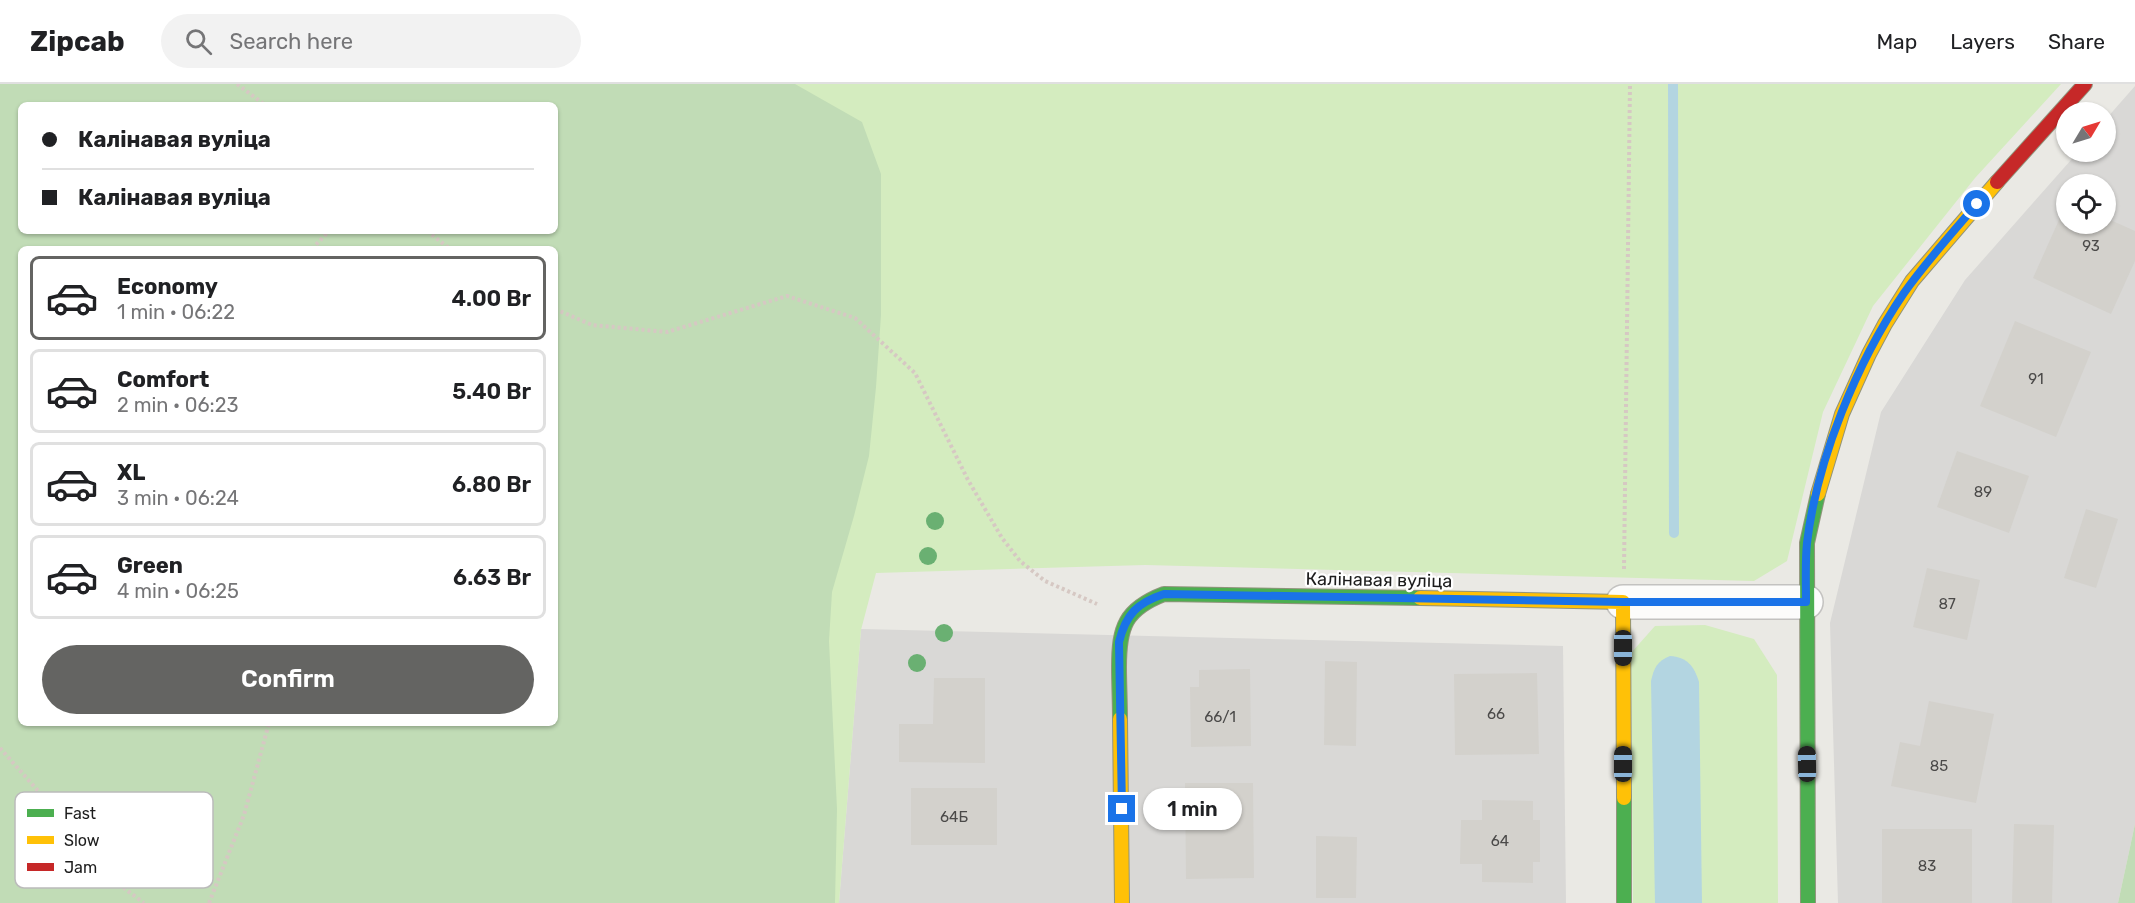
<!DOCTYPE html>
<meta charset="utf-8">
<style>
:root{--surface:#fff;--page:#f2f2f2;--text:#202124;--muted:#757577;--line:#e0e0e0;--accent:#646462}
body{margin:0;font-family:Rubik,sans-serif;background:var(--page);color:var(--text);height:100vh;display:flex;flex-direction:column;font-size:22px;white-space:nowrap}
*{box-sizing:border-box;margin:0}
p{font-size:20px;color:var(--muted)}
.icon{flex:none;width:33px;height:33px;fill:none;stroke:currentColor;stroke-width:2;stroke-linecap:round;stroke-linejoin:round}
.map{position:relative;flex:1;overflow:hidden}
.panel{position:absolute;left:18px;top:162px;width:540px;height:480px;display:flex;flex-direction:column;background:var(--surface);border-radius:9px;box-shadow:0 2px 4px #0004}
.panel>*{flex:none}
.hud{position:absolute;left:18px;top:18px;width:540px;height:132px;border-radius:9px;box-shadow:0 2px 4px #0004;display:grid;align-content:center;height:132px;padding:0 24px;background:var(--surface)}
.needle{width:39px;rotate:52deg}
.tools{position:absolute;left:2056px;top:18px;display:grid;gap:12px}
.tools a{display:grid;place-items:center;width:60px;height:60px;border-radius:50%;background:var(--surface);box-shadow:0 2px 4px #0004;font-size:30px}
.end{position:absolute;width:27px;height:27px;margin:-14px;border:8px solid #1a73e8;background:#fff;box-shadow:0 0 0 3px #fff}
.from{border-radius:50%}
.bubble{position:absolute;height:42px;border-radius:21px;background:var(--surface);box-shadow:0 2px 4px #0004;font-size:20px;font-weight:600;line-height:42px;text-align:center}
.car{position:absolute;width:18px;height:36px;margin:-18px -9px;border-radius:8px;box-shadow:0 0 4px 2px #0007;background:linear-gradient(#222 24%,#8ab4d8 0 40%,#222 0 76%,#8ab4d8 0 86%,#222 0)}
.hud b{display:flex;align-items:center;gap:21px;height:57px;font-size:22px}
.hud b+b{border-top:2px solid var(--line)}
.hud i{width:15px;height:15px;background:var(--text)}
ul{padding:10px 0 0;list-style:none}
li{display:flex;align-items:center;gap:18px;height:84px;margin:0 12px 9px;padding:0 12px;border:3px solid var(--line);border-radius:9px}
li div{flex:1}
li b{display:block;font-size:22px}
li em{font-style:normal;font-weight:600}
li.on{border-color:var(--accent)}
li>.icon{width:54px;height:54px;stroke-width:1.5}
.primary-button{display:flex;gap:12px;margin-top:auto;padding:12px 24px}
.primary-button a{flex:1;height:69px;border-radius:36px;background:var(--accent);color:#fff;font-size:24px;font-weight:600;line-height:69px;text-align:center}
header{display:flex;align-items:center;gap:36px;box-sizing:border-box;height:84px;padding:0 30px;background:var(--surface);border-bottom:2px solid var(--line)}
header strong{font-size:28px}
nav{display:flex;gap:33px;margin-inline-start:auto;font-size:21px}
.search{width:420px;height:54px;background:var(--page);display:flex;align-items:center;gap:15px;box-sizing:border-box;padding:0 21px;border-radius:33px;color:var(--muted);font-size:22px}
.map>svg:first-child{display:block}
.residential{fill:#d9d8d6;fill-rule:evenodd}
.grass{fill:#d4ecbf;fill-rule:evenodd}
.forest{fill:#c1dcb6;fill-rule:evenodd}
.water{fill:#b3d5e1}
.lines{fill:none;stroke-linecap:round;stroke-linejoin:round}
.stream{stroke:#b3d5e1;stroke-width:10}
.building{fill:#d3d1cc}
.street-casing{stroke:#c3c2c0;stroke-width:36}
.fast-casing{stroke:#91947c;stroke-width:16}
.slow-casing{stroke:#91947c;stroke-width:16}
.jam-casing{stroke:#91947c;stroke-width:16}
.path{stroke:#d6c8c3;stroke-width:4;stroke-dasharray:3 3;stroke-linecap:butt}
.street{stroke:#fcfcfb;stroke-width:33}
.fast{stroke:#4caf50;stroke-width:14}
.slow{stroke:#ffc107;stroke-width:14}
.jam{stroke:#c62828;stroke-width:14}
.tree{fill:#6ab072}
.route{stroke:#1a73e8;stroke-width:8}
.labels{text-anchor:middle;stroke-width:4.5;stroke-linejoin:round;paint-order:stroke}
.number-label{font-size:15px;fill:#4b4a49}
.street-label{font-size:18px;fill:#1c1c1c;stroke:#fff}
.key{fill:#fff;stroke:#bbb;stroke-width:1.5}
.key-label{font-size:16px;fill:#1c1c1c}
</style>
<header>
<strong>Zipcab</strong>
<div class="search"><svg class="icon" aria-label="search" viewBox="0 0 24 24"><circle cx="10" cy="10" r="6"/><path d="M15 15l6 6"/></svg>Search here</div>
<nav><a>Map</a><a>Layers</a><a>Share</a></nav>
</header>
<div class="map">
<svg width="2135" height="819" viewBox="0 0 2135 819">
<rect width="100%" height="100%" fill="#eae9e4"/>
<g class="residential">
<path d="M2135,2V740L2118,819H1838L1830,539L1881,328L1965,196L2078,68H2106V35ZM2067,100H2106V140H2067Z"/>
<polygon points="861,545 1563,562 1566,819 839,819"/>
</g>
<g class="grass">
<path d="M0,0H2061L1975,94L1873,222L1823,328L1787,477L1754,497L1145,481L876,489L861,546L839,819H0ZM21,21H555V147H21ZM21,165H555V639H21Z"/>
<polygon points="1705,541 1754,555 1777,591 1778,819 1633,819 1631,569 1655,542"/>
</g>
<g class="forest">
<path d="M0,0H795L862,38L881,90V231L876,303L869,372L854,432L832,508L829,557L837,725L835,819H0ZM21,21H555V147H21ZM21,165H555V639H21Z"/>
<polygon points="2135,740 2135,819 2118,819"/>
</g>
<path class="water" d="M1670,572C1687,573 1694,582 1699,598L1702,819H1655L1651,597C1654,584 1657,577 1670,572Z"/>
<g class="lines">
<polyline class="stream" points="1673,0 1674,449"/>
</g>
<g class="building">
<polygon points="2067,118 2067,140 2106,140 2106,134 2135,147 2135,177 2111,230 2033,194"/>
<polygon points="2015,237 2091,268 2056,353 1980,322"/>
<polygon points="1957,367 2029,392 2009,449 1937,423"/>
<polygon points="2086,425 2118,435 2096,504 2064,494"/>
<polygon points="1927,484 1980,496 1967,556 1913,543"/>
<polygon points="1325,577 1357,578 1356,662 1324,661"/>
<polygon points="1250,585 1251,662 1191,663 1190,603 1199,603 1199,586"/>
<polygon points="1537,589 1539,670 1455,671 1454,590"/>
<polygon points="934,594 985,594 985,679 899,678 899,640 933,640"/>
<polygon points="1929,617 1994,630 1976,719 1891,702 1900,658 1920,662"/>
<polygon points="1185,699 1253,699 1254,794 1186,795"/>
<rect x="911" y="704" width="86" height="57"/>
<polygon points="1482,716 1533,717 1533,736 1540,736 1540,778 1533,778 1533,799 1482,798 1482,780 1460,780 1461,736 1482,736"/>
<polygon points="2014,740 2054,741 2052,819 2012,819"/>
<rect x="1882" y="745" width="90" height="74"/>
<polygon points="1316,752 1357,753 1356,814 1316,814"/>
</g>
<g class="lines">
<defs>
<polyline id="street" points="1623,518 1806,518"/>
<g id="fast">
<path d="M1120,635C1120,617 1119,600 1119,583C1119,543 1125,525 1164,510L1420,514"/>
<polyline points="1624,714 1624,819"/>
<polyline points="1808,819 1807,459 1818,410"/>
</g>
<g id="slow">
<polyline points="1818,410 1842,330 1869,270 1885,240 1912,197 1997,98"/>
<polyline points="1420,514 1623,518 1624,714"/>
<polyline points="1120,635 1122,819"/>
</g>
<polyline id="jam" points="1997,98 2085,0"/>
</defs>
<use href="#street" class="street-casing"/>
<use href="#fast" class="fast-casing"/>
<use href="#slow" class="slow-casing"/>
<use href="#jam" class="jam-casing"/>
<g class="path">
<polyline points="237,0 265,21"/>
<polyline points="427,147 450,165"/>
<polyline points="312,165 329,147"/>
<polyline points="555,225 592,241 667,248 787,212 855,234 915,289 968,396 1002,454 1020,477 1045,497 1097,520"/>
<polyline points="1624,485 1630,0"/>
<polyline points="0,664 125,805 144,819"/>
<polyline points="209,819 244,731 269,639"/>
</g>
<use href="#street" class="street"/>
<use href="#fast" class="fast"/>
<use href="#slow" class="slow"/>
<use href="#jam" class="jam"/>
</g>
<g class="tree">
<circle cx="935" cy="437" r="9"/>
<circle cx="928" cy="472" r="9"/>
<circle cx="944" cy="549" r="9"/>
<circle cx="917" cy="579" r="9"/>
</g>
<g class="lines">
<path class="route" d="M1122,725L1119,558C1126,530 1137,519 1164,510L1623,518H1806C1806,499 1805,478 1807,459C1817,375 1857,278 1904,209C1926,178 1952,149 1977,120"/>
</g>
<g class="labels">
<g class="number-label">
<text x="2091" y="167">93</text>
<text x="2036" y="300">91</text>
<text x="1983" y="413">89</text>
<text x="1947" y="525">87</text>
<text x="1496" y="635">66</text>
<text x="1220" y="638">66/1</text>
<text x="1939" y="687">85</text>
<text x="954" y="738">64Б</text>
<text x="1500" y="762">64</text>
<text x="1927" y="787">83</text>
</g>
<g class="street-label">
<text transform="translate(1379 496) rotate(1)" y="6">Калінавая вуліца</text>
</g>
</g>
<rect x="15" y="708" width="198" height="96" rx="9" class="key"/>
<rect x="27" y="725" width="27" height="8" fill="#4caf50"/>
<rect x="27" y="752" width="27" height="8" fill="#ffc107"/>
<rect x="27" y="779" width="27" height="8" fill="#c62828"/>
<g class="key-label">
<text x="64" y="735">Fast</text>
<text x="64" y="762">Slow</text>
<text x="64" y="789">Jam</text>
</g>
</svg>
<div class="tools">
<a><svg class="needle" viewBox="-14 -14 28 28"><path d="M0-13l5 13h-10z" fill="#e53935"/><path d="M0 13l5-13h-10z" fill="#757577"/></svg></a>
<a><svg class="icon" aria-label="locate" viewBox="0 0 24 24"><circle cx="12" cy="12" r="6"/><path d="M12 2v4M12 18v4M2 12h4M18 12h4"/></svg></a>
</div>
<i class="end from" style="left:1977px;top:120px"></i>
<i class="end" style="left:1122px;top:725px"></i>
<div class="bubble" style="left:1143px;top:704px;width:99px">1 min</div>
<i class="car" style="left:1623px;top:564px;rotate:180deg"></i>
<i class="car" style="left:1623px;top:680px;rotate:0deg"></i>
<i class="car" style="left:1807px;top:680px;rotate:359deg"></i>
<div class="hud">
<b><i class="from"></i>Калінавая вуліца</b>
<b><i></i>Калінавая вуліца</b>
</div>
<section class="panel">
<ul>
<li class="on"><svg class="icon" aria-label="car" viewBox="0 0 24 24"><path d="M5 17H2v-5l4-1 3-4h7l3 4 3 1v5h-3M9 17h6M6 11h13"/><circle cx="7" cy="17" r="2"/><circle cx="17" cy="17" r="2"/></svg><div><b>Economy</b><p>1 min · 06:22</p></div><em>4.00 Br</em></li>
<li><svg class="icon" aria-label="car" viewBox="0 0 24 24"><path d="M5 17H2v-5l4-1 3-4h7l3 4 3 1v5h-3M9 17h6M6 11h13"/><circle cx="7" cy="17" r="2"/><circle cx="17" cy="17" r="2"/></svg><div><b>Comfort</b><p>2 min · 06:23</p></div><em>5.40 Br</em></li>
<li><svg class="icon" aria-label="car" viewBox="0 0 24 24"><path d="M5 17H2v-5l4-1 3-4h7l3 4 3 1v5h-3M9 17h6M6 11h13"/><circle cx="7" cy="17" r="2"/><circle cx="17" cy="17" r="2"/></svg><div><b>XL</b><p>3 min · 06:24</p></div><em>6.80 Br</em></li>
<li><svg class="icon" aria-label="car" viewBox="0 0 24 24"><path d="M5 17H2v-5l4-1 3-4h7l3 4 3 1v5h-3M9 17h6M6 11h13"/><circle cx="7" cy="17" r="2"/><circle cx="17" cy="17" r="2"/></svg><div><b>Green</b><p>4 min · 06:25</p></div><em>6.63 Br</em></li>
</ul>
<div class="primary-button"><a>Confirm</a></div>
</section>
</div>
